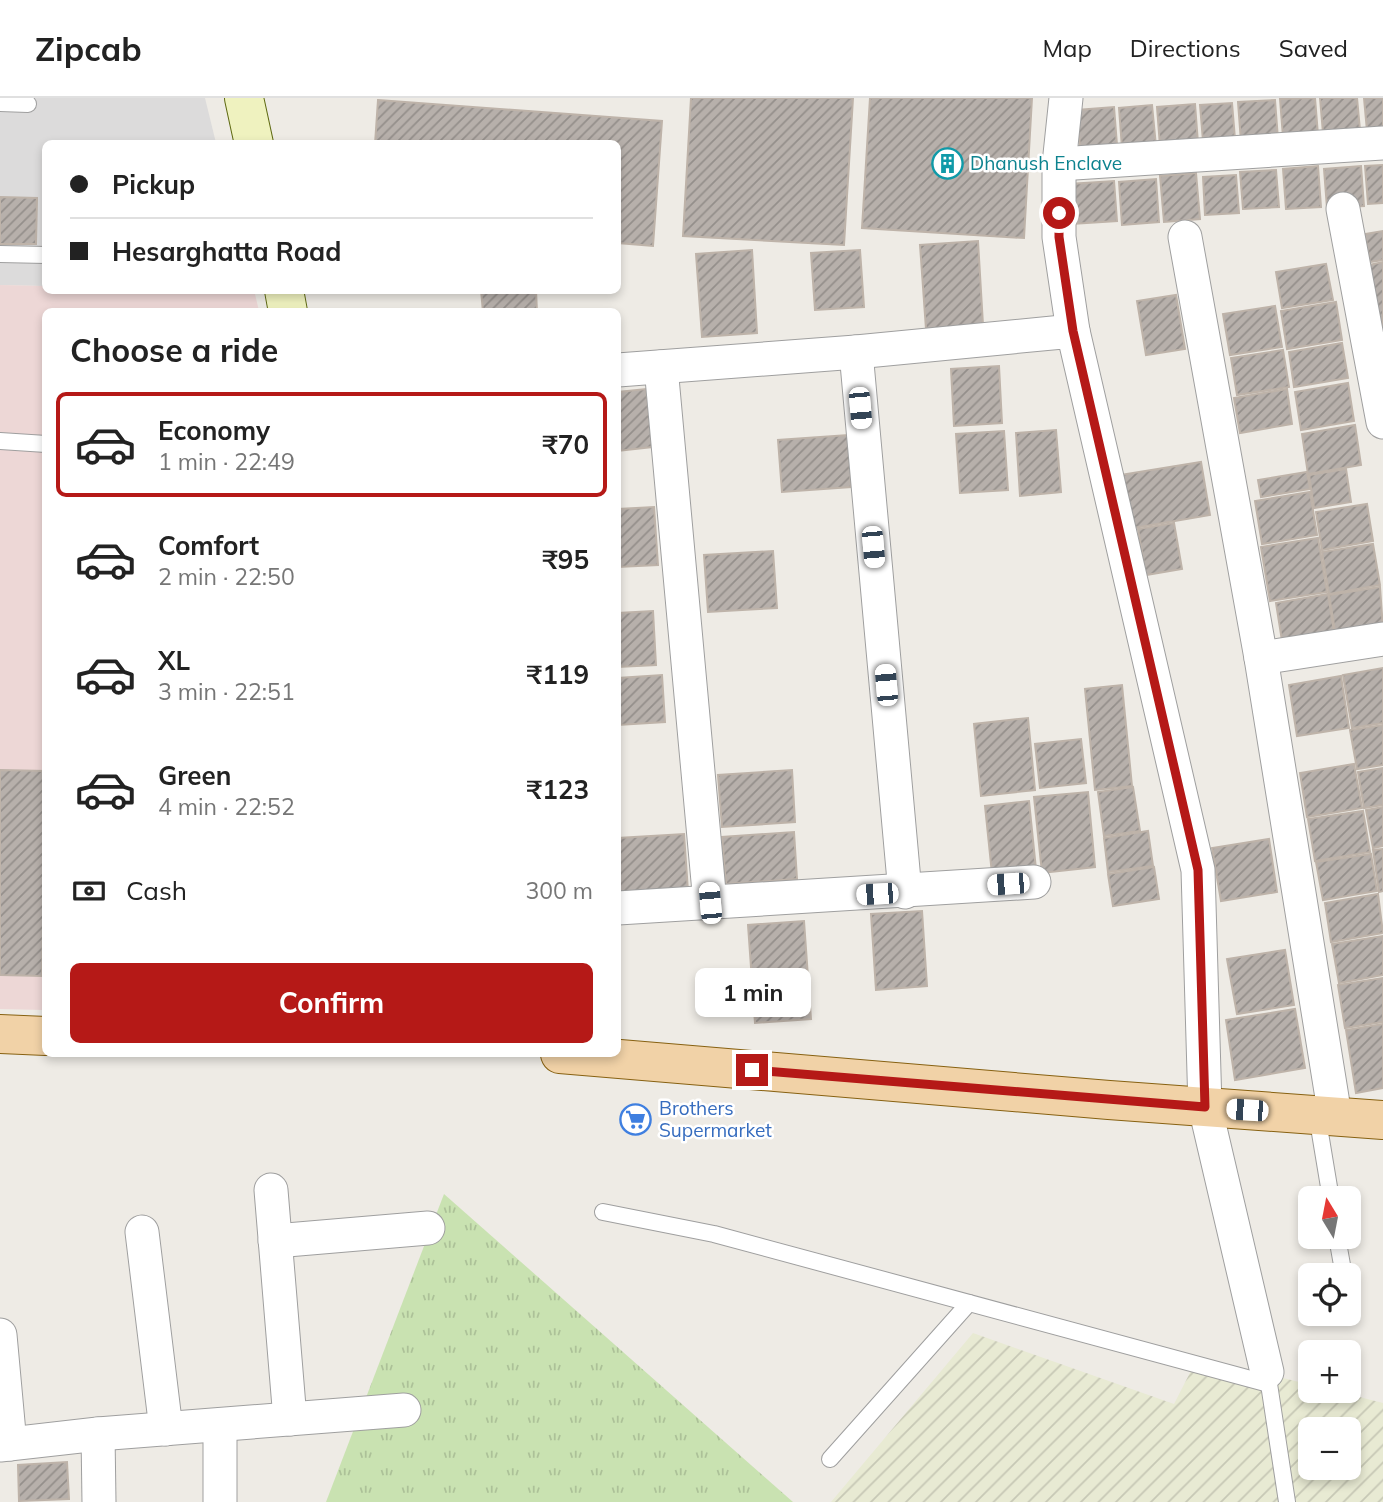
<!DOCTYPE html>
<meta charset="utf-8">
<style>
:root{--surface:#fff;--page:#f2f2f2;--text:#222;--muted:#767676;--line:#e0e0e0;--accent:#b51917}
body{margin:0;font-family:Mulish,sans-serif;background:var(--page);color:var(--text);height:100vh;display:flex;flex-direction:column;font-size:26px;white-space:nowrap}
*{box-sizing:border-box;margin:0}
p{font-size:23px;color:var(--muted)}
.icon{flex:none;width:38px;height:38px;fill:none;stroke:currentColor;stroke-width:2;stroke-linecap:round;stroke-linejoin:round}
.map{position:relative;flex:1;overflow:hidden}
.details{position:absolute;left:42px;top:210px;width:579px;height:749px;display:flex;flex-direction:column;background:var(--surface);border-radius:10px;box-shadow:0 4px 10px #0003}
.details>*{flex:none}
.banner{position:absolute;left:42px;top:42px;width:579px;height:154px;border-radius:10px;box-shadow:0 4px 10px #0003;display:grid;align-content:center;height:154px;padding:0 28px;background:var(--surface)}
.needle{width:46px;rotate:350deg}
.controls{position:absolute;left:1298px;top:1088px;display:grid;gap:14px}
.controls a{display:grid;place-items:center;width:63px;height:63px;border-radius:10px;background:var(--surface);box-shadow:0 4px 10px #0003;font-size:35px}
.end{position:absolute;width:32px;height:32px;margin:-16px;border:9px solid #b51917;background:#fff;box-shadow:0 0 0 4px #fff}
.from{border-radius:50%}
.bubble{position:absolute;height:49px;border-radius:10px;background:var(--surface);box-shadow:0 4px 10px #0003;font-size:23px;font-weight:700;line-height:49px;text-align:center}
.car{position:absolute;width:21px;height:42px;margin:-21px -10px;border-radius:9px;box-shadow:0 0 5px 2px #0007;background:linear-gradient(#fff 24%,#345 0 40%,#fff 0 76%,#345 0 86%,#fff 0)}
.banner b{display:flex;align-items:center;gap:24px;height:66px;font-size:26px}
.banner b+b{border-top:2px solid var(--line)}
.banner i{width:18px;height:18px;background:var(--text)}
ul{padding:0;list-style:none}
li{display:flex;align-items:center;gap:21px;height:105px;margin:0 14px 10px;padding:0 14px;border:4px solid transparent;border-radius:10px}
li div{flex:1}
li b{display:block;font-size:26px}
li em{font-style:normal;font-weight:700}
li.active{border-color:var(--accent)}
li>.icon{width:63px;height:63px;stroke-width:1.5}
h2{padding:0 28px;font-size:32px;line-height:84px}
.pay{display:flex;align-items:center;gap:18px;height:77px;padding:0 28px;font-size:26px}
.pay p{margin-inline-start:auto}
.action{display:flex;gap:14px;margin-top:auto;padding:14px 28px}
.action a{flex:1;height:80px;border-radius:10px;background:var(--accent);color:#fff;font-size:28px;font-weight:700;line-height:80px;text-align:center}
header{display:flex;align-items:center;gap:42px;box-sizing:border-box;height:98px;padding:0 35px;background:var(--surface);border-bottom:2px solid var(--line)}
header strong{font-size:33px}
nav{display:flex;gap:38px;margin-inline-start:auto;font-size:24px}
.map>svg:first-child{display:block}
.residential{fill:#dcdbdb}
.commercial{fill:#edd7d6}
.farmland{fill:url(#farmland-furrows);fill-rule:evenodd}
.grass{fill:url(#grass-tufts)}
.building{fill:url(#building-hatch);stroke:#beb3a9;stroke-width:2}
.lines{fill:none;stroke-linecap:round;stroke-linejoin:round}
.lane-casing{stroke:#9f9f9f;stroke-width:18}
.street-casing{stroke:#9f9f9f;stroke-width:35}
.secondary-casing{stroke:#5e6911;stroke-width:40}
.primary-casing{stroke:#876111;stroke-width:40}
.lane{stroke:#fff;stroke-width:16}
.street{stroke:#fff;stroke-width:33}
.secondary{stroke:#eff2bf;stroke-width:38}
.primary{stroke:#f1d2a7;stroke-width:38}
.route{stroke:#b51917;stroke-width:9}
.labels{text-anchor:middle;stroke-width:5;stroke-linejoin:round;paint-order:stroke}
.culture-label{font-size:19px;fill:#0d838f;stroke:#fff;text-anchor:start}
.shop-label{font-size:19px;fill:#366cbe;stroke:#fff;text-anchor:start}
</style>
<header>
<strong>Zipcab</strong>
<nav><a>Map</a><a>Directions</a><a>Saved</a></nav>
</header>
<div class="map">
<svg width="1383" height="1404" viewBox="0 0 1383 1404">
<defs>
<pattern id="farmland-furrows" width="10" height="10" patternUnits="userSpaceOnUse" patternTransform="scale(1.75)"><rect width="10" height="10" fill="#e8ead3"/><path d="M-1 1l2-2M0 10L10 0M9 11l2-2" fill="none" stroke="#c7c8b5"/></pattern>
<pattern id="grass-tufts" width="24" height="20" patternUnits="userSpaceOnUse" patternTransform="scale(1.75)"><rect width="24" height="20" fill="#c9e2b1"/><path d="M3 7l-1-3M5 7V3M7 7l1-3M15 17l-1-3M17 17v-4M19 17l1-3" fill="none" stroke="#acc198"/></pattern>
<pattern id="building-hatch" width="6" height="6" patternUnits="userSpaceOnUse" patternTransform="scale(1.75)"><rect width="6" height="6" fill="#b7b0ab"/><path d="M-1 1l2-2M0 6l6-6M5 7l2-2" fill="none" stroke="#948f8b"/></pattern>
</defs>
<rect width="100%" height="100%" fill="#eeebe5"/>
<polygon class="residential" points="0,0 205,0 216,45 46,46 45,188 0,187"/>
<polygon class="commercial" points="0,187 45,188 46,192 255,196 259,213 46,214 45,912 0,911"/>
<path class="farmland" d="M973,1235L1174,1306L1198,1259L1311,1287V1293H1336L1383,1305V1404H831ZM1311,1332H1349V1370H1311Z"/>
<polygon class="grass" points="444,1096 793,1404 326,1404"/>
<g class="building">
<polygon points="691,0 853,0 844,147 683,138"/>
<polygon points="870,0 1032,0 1024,140 862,130"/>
<polygon points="1315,0 1318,37 1283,39 1280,1"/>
<polygon points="1320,0 1357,0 1360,32 1323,35"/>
<polygon points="1364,0 1383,0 1383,31 1367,33"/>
<polygon points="378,2 662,23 653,148 618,145 618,46 375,46"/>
<polygon points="1275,2 1278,41 1241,44 1238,4"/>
<polygon points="1232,5 1235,41 1203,43 1200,7"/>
<polygon points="1195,6 1198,45 1160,48 1157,9"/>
<polygon points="1152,7 1156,48 1122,50 1119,10"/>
<polygon points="1114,9 1117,47 1080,49 1077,12"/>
<polygon points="1383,67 1383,105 1368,106 1365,68"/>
<polygon points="1318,68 1321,109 1286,111 1283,71"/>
<polygon points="1361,68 1364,108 1327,110 1324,71"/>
<polygon points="1276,72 1279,109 1243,111 1240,74"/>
<polygon points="1196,75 1200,121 1164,124 1160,78"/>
<polygon points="1236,77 1239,115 1205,117 1203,79"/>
<polygon points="1156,81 1159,124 1122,127 1119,84"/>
<polygon points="1114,83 1117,123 1072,126 1069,86"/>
<polygon points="0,99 37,100 36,146 0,146"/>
<polygon points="1383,133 1383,162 1370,164 1365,136"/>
<polygon points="978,143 983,227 926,231 920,147"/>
<polygon points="752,152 757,235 702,239 696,156"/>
<polygon points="860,152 864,209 815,212 811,155"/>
<polygon points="1383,164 1383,232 1380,232 1369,167"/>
<polygon points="1326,166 1333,202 1282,210 1276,174"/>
<polygon points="481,192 536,192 537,214 483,214"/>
<polygon points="1176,197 1185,251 1146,257 1137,203"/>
<polygon points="1336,204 1342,242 1287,251 1281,213"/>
<polygon points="1275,208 1282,249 1230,257 1223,216"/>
<polygon points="1342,245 1348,280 1294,289 1289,254"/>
<polygon points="1283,252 1289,289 1237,297 1231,260"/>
<polygon points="999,268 1002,325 954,328 951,271"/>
<polygon points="1348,285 1354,323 1301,332 1295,294"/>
<polygon points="646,291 652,349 618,353 618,294"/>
<polygon points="1287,291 1292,326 1240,335 1234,300"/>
<polygon points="1355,327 1361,367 1308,376 1302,336"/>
<polygon points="1056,332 1061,394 1020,398 1016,335"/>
<polygon points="1004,333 1008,392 960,395 956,336"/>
<polygon points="848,337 851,389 782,394 778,342"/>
<polygon points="1201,364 1210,417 1122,432 1114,378"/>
<polygon points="1346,371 1351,404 1314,410 1309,377"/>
<polygon points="1307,374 1310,391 1261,399 1258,382"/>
<polygon points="1310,394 1317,437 1262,446 1255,403"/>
<polygon points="1367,406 1373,443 1322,452 1316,414"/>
<polygon points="654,409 658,467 618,469 618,411"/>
<polygon points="1174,425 1182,471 1146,477 1138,431"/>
<polygon points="1318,440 1327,494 1270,503 1261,449"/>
<polygon points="1373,446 1380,487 1329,496 1322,454"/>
<polygon points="773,453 777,510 708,514 704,457"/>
<polygon points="1380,489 1383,531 1336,539 1329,497"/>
<polygon points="1328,496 1335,540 1283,549 1276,505"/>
<polygon points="653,513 656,567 618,569 618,515"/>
<polygon points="1383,570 1383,625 1352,630 1343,577"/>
<polygon points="662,577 665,624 618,627 618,580"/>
<polygon points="1341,578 1349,630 1297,638 1289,587"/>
<polygon points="1122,587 1132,688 1095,692 1085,591"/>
<polygon points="1028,620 1035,692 981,698 974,626"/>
<polygon points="1383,627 1383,667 1357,671 1350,632"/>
<polygon points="1081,641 1086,685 1040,690 1035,646"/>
<polygon points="1354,666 1362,710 1307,719 1300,675"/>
<polygon points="1383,670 1383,707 1364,710 1358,674"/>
<polygon points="0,672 46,673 42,878 0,877"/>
<polygon points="792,672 795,724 722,729 718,677"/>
<polygon points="1133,689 1140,733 1104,738 1098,694"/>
<polygon points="1088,694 1095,769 1042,775 1034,699"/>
<polygon points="1029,703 1036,771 992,776 985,708"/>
<polygon points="1383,709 1383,748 1373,750 1366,712"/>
<polygon points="1363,713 1370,754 1315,763 1308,721"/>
<polygon points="1148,733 1153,768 1108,774 1104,740"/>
<polygon points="794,734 797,781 726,786 722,739"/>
<polygon points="684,736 688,793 618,798 618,740"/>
<polygon points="1269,741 1277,794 1221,803 1212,750"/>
<polygon points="1383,751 1383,793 1379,794 1373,752"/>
<polygon points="1371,756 1377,793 1323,802 1316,764"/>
<polygon points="1154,769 1159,801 1113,808 1108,776"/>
<polygon points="1378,796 1383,835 1331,844 1325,805"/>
<polygon points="922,813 927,888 876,892 871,816"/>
<polygon points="804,823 811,921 755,925 748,827"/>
<polygon points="1383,838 1383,877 1339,885 1332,846"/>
<polygon points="1285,852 1294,907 1237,916 1227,861"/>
<polygon points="1383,880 1383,924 1345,930 1338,887"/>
<polygon points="1295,911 1305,970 1235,982 1226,922"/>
<polygon points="1383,926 1383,990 1356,995 1346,932"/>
<polygon points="67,1364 69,1401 19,1403 18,1367"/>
</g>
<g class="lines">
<defs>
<g id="lane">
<polyline points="0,5 28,6"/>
<polyline points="0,156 46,157"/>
<polyline points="0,343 46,346"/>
<polyline points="1317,1017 1331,1101"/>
<polyline points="603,1114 714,1136 1269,1286 1269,1283"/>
<polyline points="1337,1139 1344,1178"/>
<polyline points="1349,1211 1350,1216"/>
<polyline points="1269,1286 1287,1404"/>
<polyline points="830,1361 969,1205"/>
</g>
<g id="street">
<polyline points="1066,0 1059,66 1059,139 1073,233"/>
<polyline points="1059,66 1383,45"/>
<polyline points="1343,111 1383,324"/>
<polyline points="1185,139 1261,560"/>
<polyline points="856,254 905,794"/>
<polyline points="661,269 710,805"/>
<polyline points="618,272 856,254 1073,233 1198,772 1205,1009 1267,1274"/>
<polyline points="618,810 1034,784"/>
<polyline points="1335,1018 1261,560 1383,541"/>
<polyline points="271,1092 290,1321"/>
<polyline points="142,1134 166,1331"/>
<polyline points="275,1143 428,1130"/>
<polyline points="0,1237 10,1346"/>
<polyline points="220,1327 220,1404"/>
<polyline points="98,1336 99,1404"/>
<polyline points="0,1347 98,1336 404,1312"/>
</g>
<g id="secondary">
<polyline points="244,0 254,46"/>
<polyline points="284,192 288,214"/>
</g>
<g id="primary">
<polyline points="0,936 46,938"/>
<polyline points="560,956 1109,1002 1383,1022"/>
</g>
</defs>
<use href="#lane" class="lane-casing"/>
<use href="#street" class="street-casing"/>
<use href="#secondary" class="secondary-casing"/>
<use href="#primary" class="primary-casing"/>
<use href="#lane" class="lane"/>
<use href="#street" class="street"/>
<use href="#secondary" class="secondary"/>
<use href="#primary" class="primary"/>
</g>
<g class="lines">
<polyline class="route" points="752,972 1205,1009 1198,772 1073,233 1059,139 1059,115"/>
</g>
<defs>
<symbol id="building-ring" viewBox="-11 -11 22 22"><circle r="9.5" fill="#fff" stroke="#0f9aa8" stroke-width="1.5"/><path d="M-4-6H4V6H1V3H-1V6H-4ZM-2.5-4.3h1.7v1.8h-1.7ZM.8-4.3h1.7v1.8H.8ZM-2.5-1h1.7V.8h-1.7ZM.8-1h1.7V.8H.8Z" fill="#0f9aa8"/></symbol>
<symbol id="supermarket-ring" viewBox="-11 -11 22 22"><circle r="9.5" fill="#fff" stroke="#3f7fe0" stroke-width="1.5"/><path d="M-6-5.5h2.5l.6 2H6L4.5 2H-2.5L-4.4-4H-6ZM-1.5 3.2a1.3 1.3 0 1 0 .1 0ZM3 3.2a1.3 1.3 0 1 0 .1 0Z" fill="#3f7fe0"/></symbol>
</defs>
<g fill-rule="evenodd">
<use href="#building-ring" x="930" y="48" width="35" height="35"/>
<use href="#supermarket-ring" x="618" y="1004" width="35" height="35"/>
</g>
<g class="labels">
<g class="culture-label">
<text x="970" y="72">Dhanush Enclave</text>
</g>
<g class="shop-label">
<text x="659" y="1017">Brothers<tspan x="659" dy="22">Supermarket</tspan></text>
</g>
</g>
</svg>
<div class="controls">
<a><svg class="needle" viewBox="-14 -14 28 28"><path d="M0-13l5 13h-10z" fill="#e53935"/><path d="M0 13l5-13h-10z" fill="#767676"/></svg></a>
<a><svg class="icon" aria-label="locate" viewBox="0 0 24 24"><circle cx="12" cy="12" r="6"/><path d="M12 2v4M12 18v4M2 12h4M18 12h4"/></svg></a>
<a>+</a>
<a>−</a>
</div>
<i class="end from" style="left:1059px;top:115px"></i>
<i class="end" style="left:752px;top:972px"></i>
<div class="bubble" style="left:695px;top:870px;width:116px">1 min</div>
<i class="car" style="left:860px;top:310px;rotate:175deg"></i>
<i class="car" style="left:873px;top:449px;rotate:175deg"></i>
<i class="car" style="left:886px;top:587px;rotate:355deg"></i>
<i class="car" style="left:1008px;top:786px;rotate:266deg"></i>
<i class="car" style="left:877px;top:796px;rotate:267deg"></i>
<i class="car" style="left:710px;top:805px;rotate:355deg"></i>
<i class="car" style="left:1247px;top:1012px;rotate:274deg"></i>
<div class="banner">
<b><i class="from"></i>Pickup</b>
<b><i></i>Hesarghatta Road</b>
</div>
<section class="details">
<h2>Choose a ride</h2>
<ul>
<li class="active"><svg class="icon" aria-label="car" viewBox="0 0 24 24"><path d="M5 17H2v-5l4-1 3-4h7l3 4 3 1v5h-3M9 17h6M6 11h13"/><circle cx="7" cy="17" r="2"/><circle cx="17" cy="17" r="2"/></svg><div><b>Economy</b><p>1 min · 22:49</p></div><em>₹70</em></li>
<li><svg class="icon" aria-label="car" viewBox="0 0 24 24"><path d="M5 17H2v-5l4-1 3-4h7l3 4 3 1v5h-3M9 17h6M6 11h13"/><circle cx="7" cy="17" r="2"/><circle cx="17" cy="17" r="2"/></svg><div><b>Comfort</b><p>2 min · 22:50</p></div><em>₹95</em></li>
<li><svg class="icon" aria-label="car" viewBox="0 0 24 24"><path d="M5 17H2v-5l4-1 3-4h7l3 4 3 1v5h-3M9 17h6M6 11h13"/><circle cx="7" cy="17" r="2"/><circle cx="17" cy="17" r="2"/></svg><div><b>XL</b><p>3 min · 22:51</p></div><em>₹119</em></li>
<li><svg class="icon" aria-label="car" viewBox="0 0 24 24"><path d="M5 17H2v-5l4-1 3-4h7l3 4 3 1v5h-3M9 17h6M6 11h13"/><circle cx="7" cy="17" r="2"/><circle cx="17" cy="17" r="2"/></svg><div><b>Green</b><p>4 min · 22:52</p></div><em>₹123</em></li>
</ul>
<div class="pay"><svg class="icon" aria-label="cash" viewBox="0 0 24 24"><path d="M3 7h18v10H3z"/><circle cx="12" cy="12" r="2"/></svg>Cash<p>300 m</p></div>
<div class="action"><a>Confirm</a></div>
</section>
</div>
